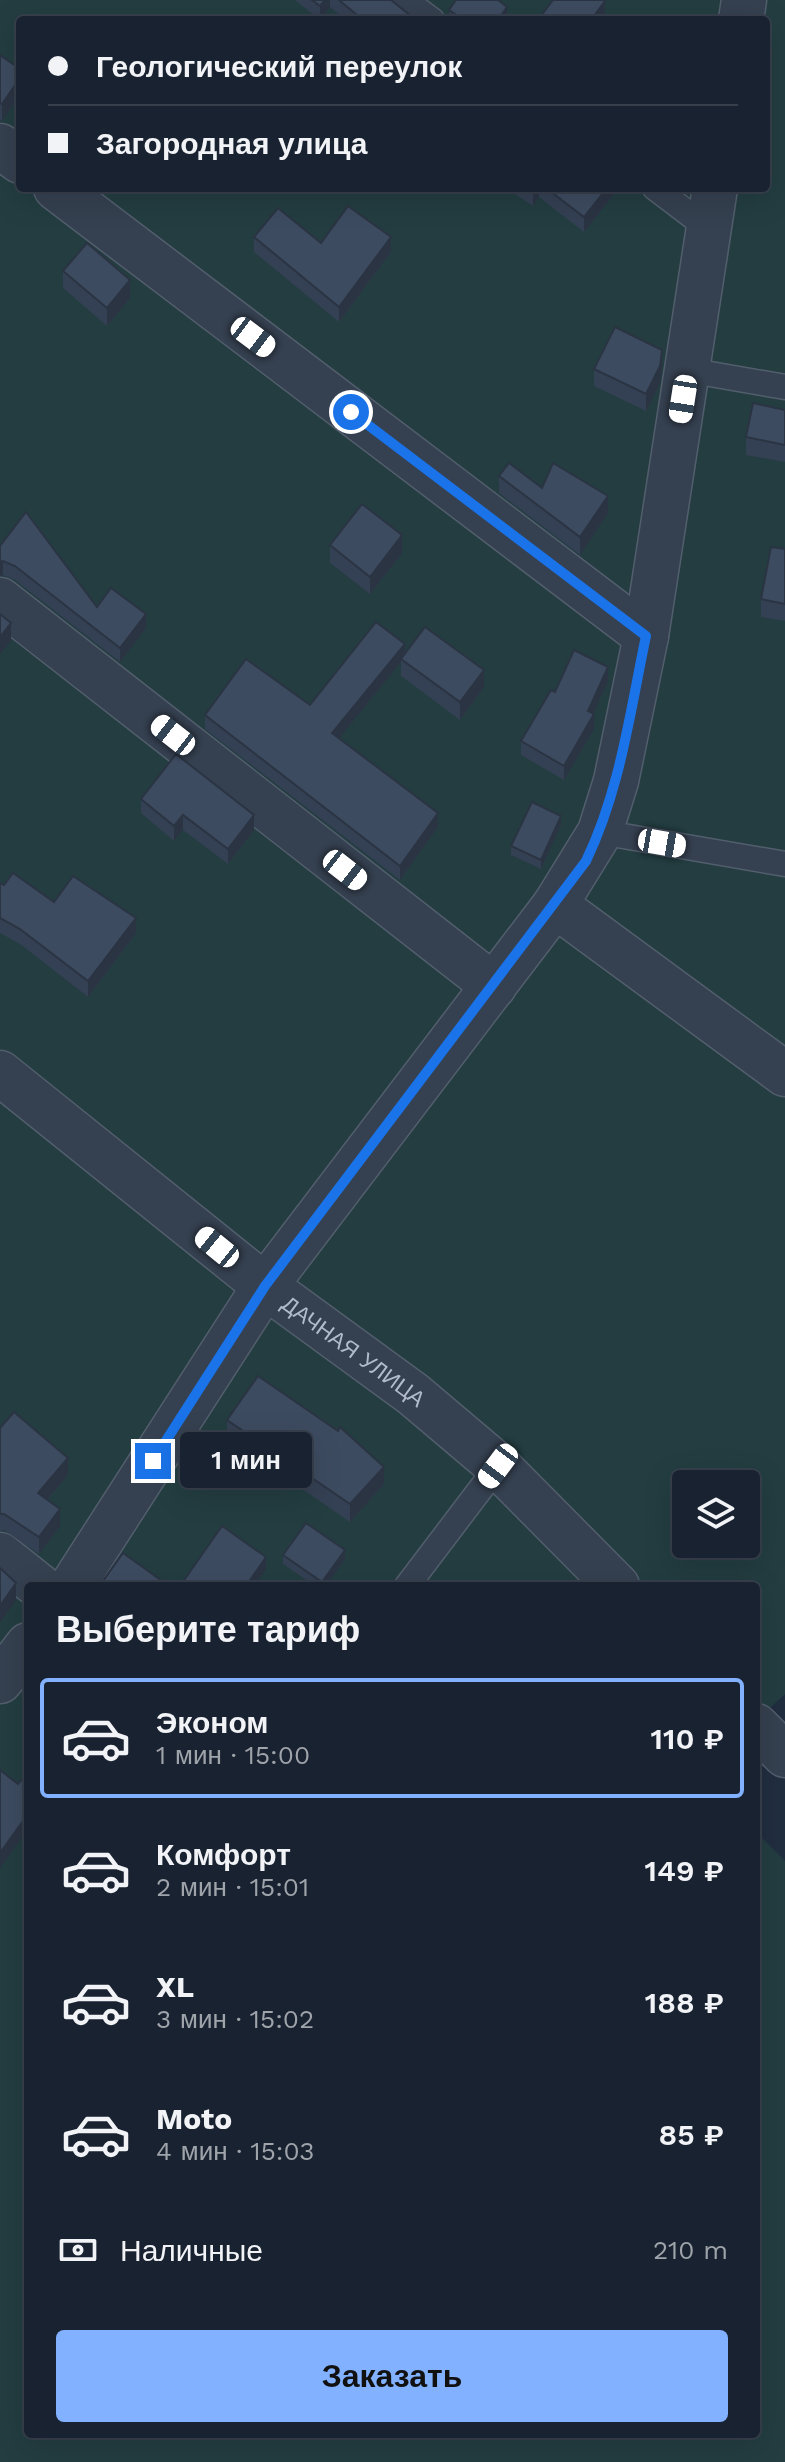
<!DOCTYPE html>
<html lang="ru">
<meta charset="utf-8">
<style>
:root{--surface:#192230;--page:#262f3c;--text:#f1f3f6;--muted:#9fa4ab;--line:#373f4c;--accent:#82b1ff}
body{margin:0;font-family:"Work Sans",sans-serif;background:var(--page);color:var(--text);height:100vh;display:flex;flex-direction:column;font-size:30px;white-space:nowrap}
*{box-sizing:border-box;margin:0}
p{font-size:26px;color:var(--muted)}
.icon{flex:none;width:44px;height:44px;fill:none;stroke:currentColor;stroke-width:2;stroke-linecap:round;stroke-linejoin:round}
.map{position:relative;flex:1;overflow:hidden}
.side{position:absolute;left:24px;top:1582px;width:736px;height:856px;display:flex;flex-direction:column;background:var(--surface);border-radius:8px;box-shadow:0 8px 32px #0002,0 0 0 2px var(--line)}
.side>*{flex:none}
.hud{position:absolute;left:16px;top:16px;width:754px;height:176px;border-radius:8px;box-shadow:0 8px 32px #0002,0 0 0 2px var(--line);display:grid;align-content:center;height:176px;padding:0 32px;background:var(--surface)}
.fabs{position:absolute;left:672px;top:1470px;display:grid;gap:16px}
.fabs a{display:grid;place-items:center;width:88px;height:88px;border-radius:8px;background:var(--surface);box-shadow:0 8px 32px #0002,0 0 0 2px var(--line);font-size:40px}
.end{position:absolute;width:36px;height:36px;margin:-18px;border:10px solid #1a73e8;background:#fff;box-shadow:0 0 0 4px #fff}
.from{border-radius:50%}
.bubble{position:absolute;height:56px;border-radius:8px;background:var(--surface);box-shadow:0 8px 32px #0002,0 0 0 2px var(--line);font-size:26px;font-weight:600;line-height:56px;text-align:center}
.car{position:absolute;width:24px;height:48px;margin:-24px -12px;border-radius:10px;box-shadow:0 0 6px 2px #0007;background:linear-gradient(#fff 24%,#345 0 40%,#fff 0 76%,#345 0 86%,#fff 0)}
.hud b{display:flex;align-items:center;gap:28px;height:76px;font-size:30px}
.hud b+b{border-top:2px solid var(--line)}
.hud i{width:20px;height:20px;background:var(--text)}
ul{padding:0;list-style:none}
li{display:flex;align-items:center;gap:24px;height:120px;margin:0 16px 12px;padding:0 16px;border:4px solid transparent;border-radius:8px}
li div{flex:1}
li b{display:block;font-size:30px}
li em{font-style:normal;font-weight:600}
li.current{border-color:var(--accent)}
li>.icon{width:72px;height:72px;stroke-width:1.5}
h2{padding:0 32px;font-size:36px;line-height:96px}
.pay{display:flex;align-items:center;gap:20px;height:88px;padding:0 32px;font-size:30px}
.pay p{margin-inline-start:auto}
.action{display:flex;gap:16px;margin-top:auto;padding:16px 32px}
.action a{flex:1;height:92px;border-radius:8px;background:var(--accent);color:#111;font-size:32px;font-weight:600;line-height:92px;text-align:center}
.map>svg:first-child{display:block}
.green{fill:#233d41;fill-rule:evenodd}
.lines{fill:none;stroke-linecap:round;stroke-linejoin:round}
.service-casing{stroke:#535e6d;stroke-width:27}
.minor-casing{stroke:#535e6d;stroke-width:47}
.service{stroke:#354050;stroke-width:24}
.minor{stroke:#354050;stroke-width:44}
.wall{fill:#344053}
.shaded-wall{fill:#2b3443}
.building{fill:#3d4b60;stroke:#2b3443;stroke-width:2}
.route{stroke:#1a73e8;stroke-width:10}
.labels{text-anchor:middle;stroke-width:7;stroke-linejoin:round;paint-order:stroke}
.street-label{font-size:22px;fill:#b1bbcb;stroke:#1a2534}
</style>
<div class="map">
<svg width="785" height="2462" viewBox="0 0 785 2462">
<rect width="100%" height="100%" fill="#212e40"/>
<path class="green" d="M0,0H785V1694L756,1721V1586H28V2434H756V1832L785,1861V2462H0ZM20,20H766V188H20ZM686,1484H746V1544H686Z"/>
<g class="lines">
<defs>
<g id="service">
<polyline points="405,0 432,20"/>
<polyline points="655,188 709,229"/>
<polyline points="687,370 785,387"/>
<polyline points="600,832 785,864"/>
<polyline points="407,1586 498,1466"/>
</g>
<g id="minor">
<polyline points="741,20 744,0"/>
<polyline points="0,146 20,161"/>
<polyline points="56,188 646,636"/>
<polyline points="0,600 494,986"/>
<polyline points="555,905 785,1074"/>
<path id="s1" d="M0,1073L265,1286L413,1394L498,1466L617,1586"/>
<polyline points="0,1555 39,1586"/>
<polyline points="72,1586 265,1286 555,905 600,832 616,781 646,636 715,188"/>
<polyline points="0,1681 28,1645"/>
<polyline points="756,1726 785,1755"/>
</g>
</defs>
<use href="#service" class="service-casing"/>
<use href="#minor" class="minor-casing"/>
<use href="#service" class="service"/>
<use href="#minor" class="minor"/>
</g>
<g class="wall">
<polygon points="295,0 391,0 416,20 346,20 330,7 320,20"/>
<polygon points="449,10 507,16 505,20 450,20"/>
<polygon points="0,55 20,69 20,95 2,121 0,120"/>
<polygon points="451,188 463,188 459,194"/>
<polygon points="506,188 619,188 584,232 539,197 533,206"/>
<polygon points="254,237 321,243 391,252 339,322 254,252"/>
<polygon points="63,271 130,298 107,326 63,288"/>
<polygon points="662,367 660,383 646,411 594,386 594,369"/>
<polygon points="785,410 785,462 746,455 746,437"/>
<polygon points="499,476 542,488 608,513 580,555 499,493"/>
<polygon points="330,545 402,553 370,594 330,563"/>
<polygon points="0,546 97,607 146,628 120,662 15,580 3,575"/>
<polygon points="785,549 785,621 761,617 761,599"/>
<polygon points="405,655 484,687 460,720 401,676 401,662 339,738 438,827 400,880 205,729 205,715 310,705"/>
<polygon points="608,681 593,714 594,729 564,780 521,755 521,741 555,692"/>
<polygon points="141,799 254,830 228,864 183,830 174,841 141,813"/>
<polygon points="561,825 541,869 511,855 511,846"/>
<polygon points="0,883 4,885 54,902 136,933 88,997 20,944 0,933"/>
<polygon points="227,1420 384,1484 350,1522 227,1437"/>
<polygon points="0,1428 68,1475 47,1500 60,1526 39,1554 4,1530 0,1531"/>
<polygon points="283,1555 345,1559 326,1586 315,1586 283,1564"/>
</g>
<g class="shaded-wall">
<polygon points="325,0 330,0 330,7 320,20 320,6"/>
<polygon points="605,1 605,19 604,20 591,20"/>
<polygon points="507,7 507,16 505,20 498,20"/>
<polygon points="20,78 20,95 2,121 2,104"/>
<polygon points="535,188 539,188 539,197 533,206 533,192"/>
<polygon points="607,188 619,188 584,232 584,217"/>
<polygon points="391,237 391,252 339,322 339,307"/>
<polygon points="130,280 130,298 107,326 107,308"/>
<polygon points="662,350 662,367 660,383 646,411 646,394"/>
<polygon points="608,496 608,513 580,555 580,537"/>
<polygon points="402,535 402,553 370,594 370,577"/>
<polygon points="3,561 3,575 0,576 0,562"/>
<polygon points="146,614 146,628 120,662 120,648"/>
<polygon points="11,623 11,641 0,654 0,637"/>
<polygon points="405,644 405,658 401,659 401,662 332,747 332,733"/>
<polygon points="608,667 608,681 588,725 588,711"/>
<polygon points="484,670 484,687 460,720 460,702"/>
<polygon points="594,714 594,729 564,780 564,766"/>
<polygon points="438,813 438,827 400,880 400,866"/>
<polygon points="183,815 183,830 174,841 174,826"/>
<polygon points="254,815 254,830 228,864 228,849"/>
<polygon points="561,816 561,825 541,869 541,860"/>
<polygon points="136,918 136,933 88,997 88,981"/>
<polygon points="68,1458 68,1475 38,1510 38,1493"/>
<polygon points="384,1467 384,1484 350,1522 350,1504"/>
<polygon points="60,1509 60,1526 39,1554 39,1537"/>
<polygon points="345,1550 345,1559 326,1586 322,1586 322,1582"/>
<polygon points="266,1557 266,1569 254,1586 246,1586"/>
<polygon points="16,1583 16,1600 0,1623 0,1606"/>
<polygon points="28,1814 28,1829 0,1868 0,1853"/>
</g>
<g class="building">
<polygon points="312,0 325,0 320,6"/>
<polygon points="339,0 391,0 416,20 363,20"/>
<polygon points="456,0 498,0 507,7 498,20 464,20 449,10"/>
<polygon points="553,0 603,0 605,1 591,20 538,20"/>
<polygon points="0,55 20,69 20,78 2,104 0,103"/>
<polygon points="546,188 607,188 584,217"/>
<polygon points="348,206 391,237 339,307 254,237 278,208 321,243"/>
<polygon points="87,243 130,280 107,308 63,271"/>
<polygon points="615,327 662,350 660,366 646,394 594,369"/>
<polygon points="753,403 785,410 785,445 746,437"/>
<polygon points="509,463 542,488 553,463 608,496 580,537 499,476"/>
<polygon points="362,504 402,535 370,577 330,545"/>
<polygon points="26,512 97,607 111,588 146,614 120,648 15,566 3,561 0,562 0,546"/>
<polygon points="771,547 785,549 785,604 761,599"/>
<polygon points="0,614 11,623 0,637"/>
<polygon points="376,622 405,644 332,733 438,813 400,866 205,715 246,659 310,705"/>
<polygon points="425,627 484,670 460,702 401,659"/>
<polygon points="574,650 608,667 588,711 594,714 564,766 521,741 551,690 555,692"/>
<polygon points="176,754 254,815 228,849 183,815 174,826 141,799"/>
<polygon points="532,802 561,816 541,860 511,846"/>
<polygon points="13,873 54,902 73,876 136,918 88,981 20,929 0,918 0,883 4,885"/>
<polygon points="258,1376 338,1431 340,1427 384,1467 350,1504 227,1420"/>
<polygon points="14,1412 68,1458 38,1493 60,1509 39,1537 4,1514 0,1514 0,1428"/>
<polygon points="306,1523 345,1550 322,1582 283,1555"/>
<polygon points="222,1526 266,1557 246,1586 180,1586"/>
<polygon points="123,1553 169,1586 102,1586 100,1585"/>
<polygon points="0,1568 16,1583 0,1606"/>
<polygon points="0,1770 18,1784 28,1773 28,1814 0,1853"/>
</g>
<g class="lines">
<path class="route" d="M153,1461L265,1286L586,861C620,791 630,712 646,636L351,412"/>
</g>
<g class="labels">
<g class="street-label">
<text dy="8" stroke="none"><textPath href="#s1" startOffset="450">ДАЧНАЯ УЛИЦА</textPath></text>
</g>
</g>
</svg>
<div class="fabs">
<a><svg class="icon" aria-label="layers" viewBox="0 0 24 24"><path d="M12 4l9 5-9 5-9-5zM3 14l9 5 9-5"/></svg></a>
</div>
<i class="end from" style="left:351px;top:412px"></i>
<i class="end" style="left:153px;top:1461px"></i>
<div class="bubble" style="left:180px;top:1432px;width:132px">1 мин</div>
<i class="car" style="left:253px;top:337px;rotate:127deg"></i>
<i class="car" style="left:683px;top:399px;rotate:189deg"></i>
<i class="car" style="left:173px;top:735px;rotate:308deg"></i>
<i class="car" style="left:662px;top:843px;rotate:100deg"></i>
<i class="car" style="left:345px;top:870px;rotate:128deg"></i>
<i class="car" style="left:217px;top:1247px;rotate:309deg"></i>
<i class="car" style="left:498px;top:1466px;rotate:217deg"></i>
<div class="hud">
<b><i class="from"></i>Геологический переулок</b>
<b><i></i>Загородная улица</b>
</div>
<section class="side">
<h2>Выберите тариф</h2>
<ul>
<li class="current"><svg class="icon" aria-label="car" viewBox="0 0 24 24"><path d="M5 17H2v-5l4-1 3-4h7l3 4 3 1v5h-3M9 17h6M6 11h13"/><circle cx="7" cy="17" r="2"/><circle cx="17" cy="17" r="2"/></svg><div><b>Эконом</b><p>1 мин · 15:00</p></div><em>110 ₽</em></li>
<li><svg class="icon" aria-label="car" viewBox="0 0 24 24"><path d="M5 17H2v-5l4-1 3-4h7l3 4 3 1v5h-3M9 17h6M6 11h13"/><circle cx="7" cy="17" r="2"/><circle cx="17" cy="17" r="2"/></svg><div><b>Комфорт</b><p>2 мин · 15:01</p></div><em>149 ₽</em></li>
<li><svg class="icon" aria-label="car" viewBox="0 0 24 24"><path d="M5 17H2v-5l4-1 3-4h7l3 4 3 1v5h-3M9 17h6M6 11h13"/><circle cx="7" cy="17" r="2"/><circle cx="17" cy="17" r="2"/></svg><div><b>XL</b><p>3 мин · 15:02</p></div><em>188 ₽</em></li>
<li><svg class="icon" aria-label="car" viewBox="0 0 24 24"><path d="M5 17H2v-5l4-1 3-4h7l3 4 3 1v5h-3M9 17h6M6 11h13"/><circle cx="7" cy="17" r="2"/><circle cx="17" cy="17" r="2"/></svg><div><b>Moto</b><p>4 мин · 15:03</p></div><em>85 ₽</em></li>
</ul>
<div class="pay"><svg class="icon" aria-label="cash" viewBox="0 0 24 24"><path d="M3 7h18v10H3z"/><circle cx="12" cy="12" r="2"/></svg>Наличные<p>210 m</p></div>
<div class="action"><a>Заказать</a></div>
</section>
</div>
